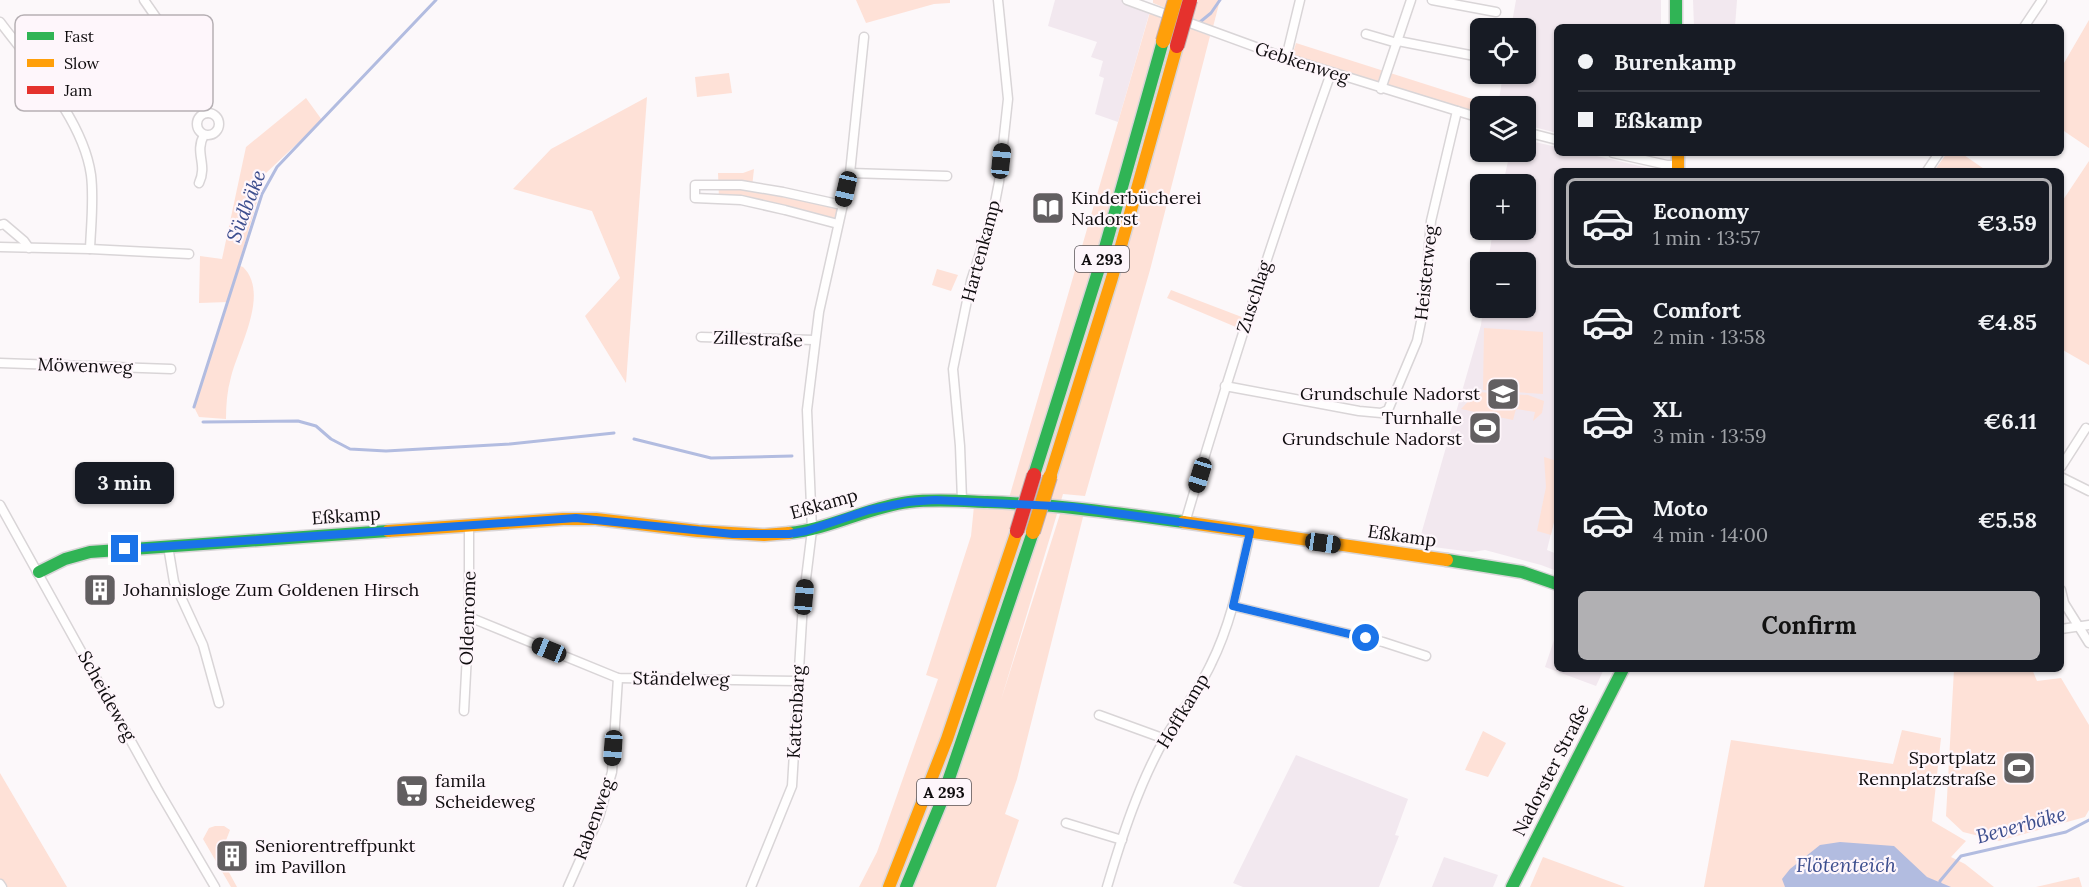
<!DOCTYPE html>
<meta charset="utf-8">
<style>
:root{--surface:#171b24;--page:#20242c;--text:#f1f3f6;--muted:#9ea1a6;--line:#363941;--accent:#b1b0b3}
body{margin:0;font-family:Lora,serif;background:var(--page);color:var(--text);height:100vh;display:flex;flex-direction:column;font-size:22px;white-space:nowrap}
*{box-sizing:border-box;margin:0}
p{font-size:20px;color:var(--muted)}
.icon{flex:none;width:33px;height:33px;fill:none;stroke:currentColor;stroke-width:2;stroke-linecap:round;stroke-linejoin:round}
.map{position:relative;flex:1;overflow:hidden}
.panel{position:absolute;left:1554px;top:168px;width:510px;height:504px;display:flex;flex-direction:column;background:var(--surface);border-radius:9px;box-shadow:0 2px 4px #0004}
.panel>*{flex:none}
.guide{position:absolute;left:1554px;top:24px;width:510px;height:132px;border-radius:9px;box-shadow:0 2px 4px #0004;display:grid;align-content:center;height:132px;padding:0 24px;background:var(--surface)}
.fabs{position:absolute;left:1470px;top:18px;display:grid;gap:12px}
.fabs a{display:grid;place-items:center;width:66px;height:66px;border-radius:9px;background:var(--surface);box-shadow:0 2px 4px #0004;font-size:30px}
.end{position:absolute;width:27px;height:27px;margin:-14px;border:8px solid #1a73e8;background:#fff;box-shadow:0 0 0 3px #fff}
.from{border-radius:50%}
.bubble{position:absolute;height:42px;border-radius:9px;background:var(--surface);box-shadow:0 2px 4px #0004;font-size:20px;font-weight:700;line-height:42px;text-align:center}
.car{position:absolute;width:18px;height:36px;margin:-18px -9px;border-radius:8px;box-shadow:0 0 4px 2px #0007;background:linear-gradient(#222 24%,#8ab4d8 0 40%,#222 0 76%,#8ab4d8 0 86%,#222 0)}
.guide b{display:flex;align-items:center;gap:21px;height:57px;font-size:22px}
.guide b+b{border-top:2px solid var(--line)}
.guide i{width:15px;height:15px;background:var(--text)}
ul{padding:10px 0 0;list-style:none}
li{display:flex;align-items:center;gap:18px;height:90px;margin:0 12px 9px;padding:0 12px;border:3px solid transparent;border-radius:9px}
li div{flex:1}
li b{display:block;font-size:22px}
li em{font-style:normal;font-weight:700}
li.current{border-color:var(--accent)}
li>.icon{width:54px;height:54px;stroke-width:1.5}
.action{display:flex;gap:12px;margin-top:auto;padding:12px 24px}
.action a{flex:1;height:69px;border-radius:9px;background:var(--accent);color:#111;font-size:24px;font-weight:700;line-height:69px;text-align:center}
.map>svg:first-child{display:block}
.built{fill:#f2e8ef}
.green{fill:#fee1d7}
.water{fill:#b2bce0}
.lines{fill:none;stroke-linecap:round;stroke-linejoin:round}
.stream{stroke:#b2bce0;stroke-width:3}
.street-casing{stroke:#d9d5d7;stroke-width:11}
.fast-casing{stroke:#d9d5d7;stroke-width:15}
.slow-casing{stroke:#d9d5d7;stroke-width:15}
.street{stroke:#fffefe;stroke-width:8}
.fast{stroke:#30b455;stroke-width:12}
.slow{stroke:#ff9f0a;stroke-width:12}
.slow-bridge-casing{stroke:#c0aeb2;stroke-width:16;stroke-linecap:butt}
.jam-bridge-casing{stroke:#c0aeb2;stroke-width:16;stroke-linecap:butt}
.slow-bridge{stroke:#ff9f0a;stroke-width:14}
.jam-bridge{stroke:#e5322d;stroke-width:14}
.route{stroke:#1a73e8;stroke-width:8}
.labels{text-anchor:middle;stroke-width:4.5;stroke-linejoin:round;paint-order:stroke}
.shield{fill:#fef6fb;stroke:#575255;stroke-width:1.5}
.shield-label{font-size:16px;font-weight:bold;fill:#0f0c0e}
.street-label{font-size:18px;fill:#0f0c0e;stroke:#fef6fb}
.poi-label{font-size:18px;fill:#0f0c0e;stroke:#fef6fb;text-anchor:start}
.water-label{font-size:20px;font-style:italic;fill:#3d4e8e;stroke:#fef6fb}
.key{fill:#fef6fb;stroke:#b6b0b4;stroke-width:1.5}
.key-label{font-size:16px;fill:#0f0c0e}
</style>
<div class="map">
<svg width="2089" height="887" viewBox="0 0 2089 887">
<rect width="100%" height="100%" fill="#fcf8fa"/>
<g class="built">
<polygon points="1055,0 1127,0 1150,11 1118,122 1095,114 1104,78 1099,76 1103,61 1091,57 1097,42 1048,26"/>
<polygon points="1516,0 1661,0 1661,27 1557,27 1557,133 1526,125 1526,106 1498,106 1503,74 1526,74 1526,28 1511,28"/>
<polygon points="1693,0 1737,0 1735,27 1694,27"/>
<polygon points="1526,140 1557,147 1557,153 1584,153 1661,171 1557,171 1557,509 1547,550 1557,554 1557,571 1541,565 1485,550 1472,552 1418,545 1481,325 1483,308 1526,308 1526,262 1488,262 1493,230 1526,230 1526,184 1503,184 1510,152 1526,152"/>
<polygon points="1554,640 1557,641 1557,669 1604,669 1596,686 1545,667"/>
<polygon points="1296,755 1408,799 1395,835 1399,836 1379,887 1243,887 1233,883"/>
<polygon points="1444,857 1498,875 1493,887 1432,887"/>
</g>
<g class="green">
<polygon points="856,0 950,0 950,3 934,4 866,23"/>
<polygon points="1153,0 1220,0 1213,27 1153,3"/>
<polygon points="1150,12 1210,36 1150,270 1085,496 1063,494 1001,700 1061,511 1084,513 1017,779 1005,814 1019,820 996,887 859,887 877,852 938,679 926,675 971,536 974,506 1009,498"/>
<polygon points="2089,20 2089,148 2061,129 2061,62 2064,63"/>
<polygon points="1296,43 1494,106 1480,106 1480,113 1382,86 1292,56"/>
<polygon points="729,73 732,93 697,97 695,77"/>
<polygon points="647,97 626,383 585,316 620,278 592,211 513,189 551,149"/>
<path d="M306,98L322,120L265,174L230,294L240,266L243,267C270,293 239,346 231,377C227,391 226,405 226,419L199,417L194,407L228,302L199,303L200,256L222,259L246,147Z"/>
<polygon points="1947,153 1961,153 1987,171 1934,171"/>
<polygon points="2089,161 2089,365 2061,349 2061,203"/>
<polygon points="754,169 752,187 842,205 838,224 719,199 718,173 743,173"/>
<polygon points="937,269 958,275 951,291 932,285"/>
<polygon points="1171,290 1247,319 1243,330 1167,298"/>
<polygon points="1484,328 1543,332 1543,394 1483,390"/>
<polygon points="1477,392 1528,395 1544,401 1542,413 1533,421 1535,412 1516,409 1513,420 1461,409"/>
<polygon points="1544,457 1557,461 1557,509 1551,535 1537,531 1546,487"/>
<polygon points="1954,669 2032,669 2037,681 2061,678 2089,725 2089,810 2085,817 1999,841 1963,832 1946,816"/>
<polygon points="1902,730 1941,738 1932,821 1966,841 1951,857 1965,864 1994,887 1704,887 1731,740 1893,764"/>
<polygon points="1483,731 1506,743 1488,777 1465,770"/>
<polygon points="0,773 67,887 0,887"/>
<polygon points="215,826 224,826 230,830 220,856 237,887 231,887 203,839 209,828"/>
<polygon points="1543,857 1625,887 1530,887"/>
<polygon points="2079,877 2082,887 2036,887"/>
</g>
<polygon class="water" points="1840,842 1894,846 1927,877 1951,887 1785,887 1782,879 1790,869 1820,845"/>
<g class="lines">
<g class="stream">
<polyline points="1200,22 1211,13 1220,0"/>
<polyline points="194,407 262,194 277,167 436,0"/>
<polyline points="203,422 298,421 316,426 331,439 350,449 386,451 510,444 614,433"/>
<polyline points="634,439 711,458 792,456"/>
<polyline points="1939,887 1940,881 1961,856 2066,832 2089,820"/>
</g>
<defs>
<g id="street">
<polyline points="144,0 201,82 205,94 207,113"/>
<polyline points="1127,0 1286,58 1480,118"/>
<polyline points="1432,0 1496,12"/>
<path d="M0,22C33,66 83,119 91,175C94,199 91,224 90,249"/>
<polyline points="2024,27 2042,0"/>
<polyline points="1366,34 1397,43"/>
<polyline points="1398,41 1480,57"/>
<polyline points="1286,58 1300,0"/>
<polyline points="1381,89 1411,0"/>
<circle cx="208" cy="124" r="11"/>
<polyline points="1526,132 1557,140"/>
<polyline points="1613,153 1667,165 1678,165"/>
<polyline points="1927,171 1939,153"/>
<polyline points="850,173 947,176"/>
<path d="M199,183C208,164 194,153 204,135"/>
<polyline points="838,224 785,210 741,200 695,198 695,185 741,185 783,192 842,205"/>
<polyline points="0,225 4,224 24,241 29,248"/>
<polyline points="0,247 90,249 189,254"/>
<polyline points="701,337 814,340"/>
<polyline points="0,363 171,369"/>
<polyline points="1225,386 1359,411 1381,413 1388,410 1417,341 1424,307 1431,221 1457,111"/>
<polyline points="2061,467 2086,428"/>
<polyline points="2061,477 2089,491"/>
<polyline points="962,500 960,446 953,369 971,281 993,213 999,182 1008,99 998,0"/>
<polyline points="0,505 157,788 215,887"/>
<path d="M1185,523C1229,371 1278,222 1331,73"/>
<polyline points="168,546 174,582 203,645 219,703"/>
<polyline points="2061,590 2064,603 2089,643"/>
<polyline points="1233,606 1383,642 1426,656"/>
<polyline points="469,617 618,678 797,681"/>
<polyline points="2061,629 2089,625"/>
<polyline points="464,711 469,617 469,525"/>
<polyline points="1099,715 1165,739"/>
<polyline points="1066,823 1122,840"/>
<polyline points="0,884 2,887"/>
<polyline points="568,887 599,817 612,772 618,678"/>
<polyline points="751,887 792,786 803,603 812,530 807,410 819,312 850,173 864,37"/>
<path d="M1107,887C1122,836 1139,784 1165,738C1180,713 1199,690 1211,664C1232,622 1240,577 1250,532"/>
</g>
<g id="fast">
<polyline points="1676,0 1676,27"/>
<polyline points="1034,475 1101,262 1163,41"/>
<path d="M789,533C830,529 868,507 909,502C935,499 961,501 987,502C1053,504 1117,513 1183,522"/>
<polyline points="1447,560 1522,572 1557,584"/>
<polyline points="39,572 65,559 90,552 388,531"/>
<polyline points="906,887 940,805 1033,532"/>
<polyline points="1512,887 1623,669"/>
</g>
<g id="slow">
<polyline points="1678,153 1678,171"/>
<polyline points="1050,477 1112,278 1177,46"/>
<polyline points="1183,522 1447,560"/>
<polyline points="388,531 563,519 596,519 698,531 764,535 789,533"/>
<polyline points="889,887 947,739 1017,531"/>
</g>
</defs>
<use href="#street" class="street-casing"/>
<use href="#fast" class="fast-casing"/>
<use href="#slow" class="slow-casing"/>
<use href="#street" class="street"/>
<use href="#fast" class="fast"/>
<use href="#slow" class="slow"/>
<defs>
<g id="slow-bridge">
<polyline points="1163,41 1175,0"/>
<polyline points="1033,532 1050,477"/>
</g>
<g id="jam-bridge">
<polyline points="1177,46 1190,0"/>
<polyline points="1017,531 1034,475"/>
</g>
</defs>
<use href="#slow-bridge" class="slow-bridge-casing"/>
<use href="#jam-bridge" class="jam-bridge-casing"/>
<use href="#slow-bridge" class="slow-bridge"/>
<use href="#jam-bridge" class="jam-bridge"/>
</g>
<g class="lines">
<polyline class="route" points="125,549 576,518 733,534 789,534 806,531 869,510 908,502 935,500 1073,507 1250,532 1233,606 1366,638"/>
</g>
<defs>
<symbol id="library-square" viewBox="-11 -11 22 22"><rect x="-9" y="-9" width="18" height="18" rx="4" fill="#625f61" stroke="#fef6fb"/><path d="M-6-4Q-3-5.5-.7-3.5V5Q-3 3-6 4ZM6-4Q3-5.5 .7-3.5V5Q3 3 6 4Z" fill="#fff"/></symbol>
<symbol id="school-square" viewBox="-11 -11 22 22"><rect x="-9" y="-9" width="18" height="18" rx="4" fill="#625f61" stroke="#fef6fb"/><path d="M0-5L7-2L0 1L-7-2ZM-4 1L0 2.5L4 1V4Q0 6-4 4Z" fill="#fff"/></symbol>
<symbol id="stadium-square" viewBox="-11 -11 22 22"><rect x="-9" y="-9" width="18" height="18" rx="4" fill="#625f61" stroke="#fef6fb"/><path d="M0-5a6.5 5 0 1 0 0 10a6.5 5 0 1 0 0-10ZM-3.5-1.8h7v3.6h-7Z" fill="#fff"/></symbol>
<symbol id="building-square" viewBox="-11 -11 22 22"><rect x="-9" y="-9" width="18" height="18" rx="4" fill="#625f61" stroke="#fef6fb"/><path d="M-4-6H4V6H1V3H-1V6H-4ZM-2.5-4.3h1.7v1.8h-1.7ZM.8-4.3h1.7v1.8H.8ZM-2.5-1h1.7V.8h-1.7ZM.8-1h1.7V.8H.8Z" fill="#fff"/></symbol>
<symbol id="supermarket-square" viewBox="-11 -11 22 22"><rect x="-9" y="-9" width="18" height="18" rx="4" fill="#625f61" stroke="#fef6fb"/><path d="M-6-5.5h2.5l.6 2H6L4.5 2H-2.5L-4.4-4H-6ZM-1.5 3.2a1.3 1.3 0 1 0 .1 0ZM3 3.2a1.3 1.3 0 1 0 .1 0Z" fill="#fff"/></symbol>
</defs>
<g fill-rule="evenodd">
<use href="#library-square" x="1029" y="189" width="38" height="38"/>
<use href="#school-square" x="1484" y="375" width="38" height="38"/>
<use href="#stadium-square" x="1466" y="409" width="38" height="38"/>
<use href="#building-square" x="81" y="571" width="38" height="38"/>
<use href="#stadium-square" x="2000" y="749" width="38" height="38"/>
<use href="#supermarket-square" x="393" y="772" width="38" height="38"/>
<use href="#building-square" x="213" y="837" width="38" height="38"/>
</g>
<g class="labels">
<g class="shield">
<rect x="1075" y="246" width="54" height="26" rx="4.5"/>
<rect x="917" y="779" width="54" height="26" rx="4.5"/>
</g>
<g class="shield-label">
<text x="1102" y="265">A 293</text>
<text x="944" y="798">A 293</text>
</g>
<g class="street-label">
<text transform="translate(1302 63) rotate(18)" y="6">Gebkenweg</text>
<text transform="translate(981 251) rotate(-75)" y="6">Hartenkamp</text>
<text transform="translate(1426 273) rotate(-84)" y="6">Heisterweg</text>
<text transform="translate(1254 297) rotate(-72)" y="6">Zuschlag</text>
<text transform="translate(758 339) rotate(2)" y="6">Zillestraße</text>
<text transform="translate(85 366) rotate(2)" y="6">Möwenweg</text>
<text transform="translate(824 504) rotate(-16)" y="6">Eßkamp</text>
<text transform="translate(346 516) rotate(-4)" y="6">Eßkamp</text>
<text transform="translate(1402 536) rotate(8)" y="6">Eßkamp</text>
<text transform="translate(468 618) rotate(-88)" y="6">Oldenrome</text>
<text transform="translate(681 679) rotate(1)" y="6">Ständelweg</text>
<text transform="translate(107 696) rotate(61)" y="6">Scheideweg</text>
<text transform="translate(1183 711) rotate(-59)" y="6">Hoffkamp</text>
<text transform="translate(796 712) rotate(-87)" y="6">Kattenbarg</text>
<text transform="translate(1551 770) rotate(-63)" y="6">Nadorster Straße</text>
<text transform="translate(594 819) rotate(-70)" y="6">Rabenweg</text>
</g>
<g class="poi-label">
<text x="1071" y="204">Kinderbücherei<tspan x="1071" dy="21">Nadorst</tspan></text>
<text x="1480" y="400" text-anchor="end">Grundschule Nadorst</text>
<text x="1462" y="424" text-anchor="end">Turnhalle<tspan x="1462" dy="21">Grundschule Nadorst</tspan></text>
<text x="123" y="596">Johannisloge Zum Goldenen Hirsch</text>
<text x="1996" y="764" text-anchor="end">Sportplatz<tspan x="1996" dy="21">Rennplatzstraße</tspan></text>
<text x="435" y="787">famila<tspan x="435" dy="21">Scheideweg</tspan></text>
<text x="255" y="852">Seniorentreffpunkt<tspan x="255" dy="21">im Pavillon</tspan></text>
</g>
<g class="water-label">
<text transform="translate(246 206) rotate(-69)" y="7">Südbäke</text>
<text transform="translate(2021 825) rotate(-15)" y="7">Beverbäke</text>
<text x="1846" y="872">Flötenteich</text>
</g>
</g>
<rect x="15" y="15" width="198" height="96" rx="9" class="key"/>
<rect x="27" y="32" width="27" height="8" fill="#30b455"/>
<rect x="27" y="59" width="27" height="8" fill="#ff9f0a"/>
<rect x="27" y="86" width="27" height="8" fill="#e5322d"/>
<g class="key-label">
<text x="64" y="42">Fast</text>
<text x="64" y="69">Slow</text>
<text x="64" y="96">Jam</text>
</g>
</svg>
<div class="fabs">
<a><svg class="icon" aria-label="locate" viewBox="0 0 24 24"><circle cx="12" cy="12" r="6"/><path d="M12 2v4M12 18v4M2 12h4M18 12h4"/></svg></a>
<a><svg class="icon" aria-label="layers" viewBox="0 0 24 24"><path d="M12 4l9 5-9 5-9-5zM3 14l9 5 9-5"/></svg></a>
<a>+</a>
<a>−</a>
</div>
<i class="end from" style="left:1366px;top:638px"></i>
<i class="end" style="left:125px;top:549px"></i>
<div class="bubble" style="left:75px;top:462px;width:99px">3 min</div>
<i class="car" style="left:1001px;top:161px;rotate:6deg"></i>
<i class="car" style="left:846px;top:189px;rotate:193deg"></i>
<i class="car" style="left:1200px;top:475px;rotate:197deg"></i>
<i class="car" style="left:1323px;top:543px;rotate:98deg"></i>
<i class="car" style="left:804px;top:597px;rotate:5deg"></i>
<i class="car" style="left:549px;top:650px;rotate:292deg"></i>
<i class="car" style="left:613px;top:748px;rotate:184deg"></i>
<div class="guide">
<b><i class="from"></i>Burenkamp</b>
<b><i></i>Eßkamp</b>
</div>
<section class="panel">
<ul>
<li class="current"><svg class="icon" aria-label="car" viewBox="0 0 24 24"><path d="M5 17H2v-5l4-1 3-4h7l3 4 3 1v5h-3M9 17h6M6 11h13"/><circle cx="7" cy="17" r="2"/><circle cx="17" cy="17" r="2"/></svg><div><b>Economy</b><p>1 min · 13:57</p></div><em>€3.59</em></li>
<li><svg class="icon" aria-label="car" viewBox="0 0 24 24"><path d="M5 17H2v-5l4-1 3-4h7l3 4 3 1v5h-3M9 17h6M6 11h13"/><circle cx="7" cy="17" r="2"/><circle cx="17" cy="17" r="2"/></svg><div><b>Comfort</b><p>2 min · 13:58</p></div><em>€4.85</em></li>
<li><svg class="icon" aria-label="car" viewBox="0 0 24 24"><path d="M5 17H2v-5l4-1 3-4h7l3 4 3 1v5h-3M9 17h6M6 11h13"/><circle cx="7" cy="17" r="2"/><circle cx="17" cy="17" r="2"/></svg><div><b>XL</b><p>3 min · 13:59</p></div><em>€6.11</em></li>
<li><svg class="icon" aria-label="car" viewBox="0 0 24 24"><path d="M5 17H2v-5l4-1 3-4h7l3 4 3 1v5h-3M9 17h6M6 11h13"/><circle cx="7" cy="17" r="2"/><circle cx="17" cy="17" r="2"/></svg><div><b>Moto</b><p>4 min · 14:00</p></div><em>€5.58</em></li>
</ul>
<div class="action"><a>Confirm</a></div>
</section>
</div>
